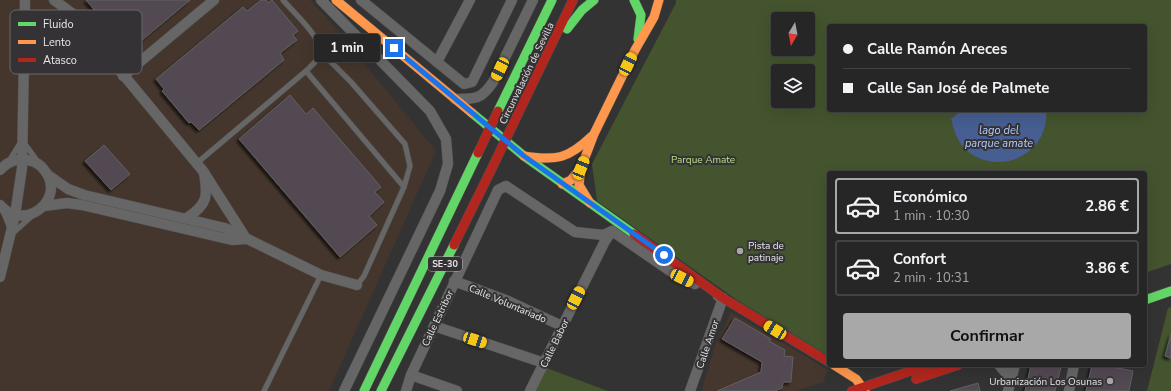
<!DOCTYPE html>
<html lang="es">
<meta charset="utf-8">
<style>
:root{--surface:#262626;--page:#2e2e2e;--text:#f1f3f6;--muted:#a4a5a7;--line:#424343;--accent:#a9a8a9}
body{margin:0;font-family:"Nunito Sans",sans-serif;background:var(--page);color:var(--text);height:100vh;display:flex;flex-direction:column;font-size:15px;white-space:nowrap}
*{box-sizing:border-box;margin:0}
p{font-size:13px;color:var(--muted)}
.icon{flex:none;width:22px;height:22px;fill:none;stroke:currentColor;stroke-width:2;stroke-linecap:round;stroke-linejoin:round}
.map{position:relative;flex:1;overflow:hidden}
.drawer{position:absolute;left:827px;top:171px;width:320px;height:196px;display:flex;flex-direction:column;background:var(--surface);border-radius:4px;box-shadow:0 4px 16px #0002,0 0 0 1px var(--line)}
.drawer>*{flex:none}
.top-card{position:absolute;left:827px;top:24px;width:320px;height:88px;border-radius:4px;box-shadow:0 4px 16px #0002,0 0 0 1px var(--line);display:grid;align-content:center;height:88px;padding:0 16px;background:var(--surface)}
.needle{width:26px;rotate:190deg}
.fabs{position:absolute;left:771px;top:12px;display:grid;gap:8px}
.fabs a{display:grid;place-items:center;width:44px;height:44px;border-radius:4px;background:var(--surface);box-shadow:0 4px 16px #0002,0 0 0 1px var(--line);font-size:20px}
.end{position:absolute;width:18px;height:18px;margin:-9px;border:5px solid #1a73e8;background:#fff;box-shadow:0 0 0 2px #fff}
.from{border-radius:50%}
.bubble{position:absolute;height:28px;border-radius:4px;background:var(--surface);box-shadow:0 4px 16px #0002,0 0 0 1px var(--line);font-size:13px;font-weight:700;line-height:28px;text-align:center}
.car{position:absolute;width:12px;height:24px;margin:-12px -6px;border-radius:5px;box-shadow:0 0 3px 1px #0007;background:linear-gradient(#f5c518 24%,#345 0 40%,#f5c518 0 76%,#345 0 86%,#f5c518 0)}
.top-card b{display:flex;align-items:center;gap:14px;height:38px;font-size:15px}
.top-card b+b{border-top:1px solid var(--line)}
.top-card i{width:10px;height:10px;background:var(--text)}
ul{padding:7px 0 0;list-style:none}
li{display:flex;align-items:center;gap:12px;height:56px;margin:0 8px 6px;padding:0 8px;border:2px solid var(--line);border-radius:4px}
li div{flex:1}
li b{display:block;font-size:15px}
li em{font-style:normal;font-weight:700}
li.selected{border-color:var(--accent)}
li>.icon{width:36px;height:36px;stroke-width:1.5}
.primary-button{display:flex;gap:8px;margin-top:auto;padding:8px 16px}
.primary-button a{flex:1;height:46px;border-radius:4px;background:var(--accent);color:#111;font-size:16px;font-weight:700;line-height:46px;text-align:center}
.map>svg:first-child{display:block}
.industrial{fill:#44362c}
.education{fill:#45362e}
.green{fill:#43542e;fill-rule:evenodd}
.water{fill:#465e91}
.building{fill:#534a53;stroke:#616061;filter:url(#shadow)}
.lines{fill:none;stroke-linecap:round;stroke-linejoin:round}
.lane-casing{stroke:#515051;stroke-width:6}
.street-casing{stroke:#515051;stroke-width:11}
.fast-casing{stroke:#515051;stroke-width:10}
.slow-casing{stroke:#515051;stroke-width:10}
.jam-casing{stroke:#515051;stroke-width:10}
.lane{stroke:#666;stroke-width:5}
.street{stroke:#666;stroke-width:10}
.fast{stroke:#63d668;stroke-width:9}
.slow{stroke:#ff974d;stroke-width:9}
.jam{stroke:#b3261e;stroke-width:9}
.jam-bridge-casing{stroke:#515051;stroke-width:10;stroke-linecap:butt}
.jam-bridge{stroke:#b3261e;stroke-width:9}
.route{stroke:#1a73e8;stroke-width:5}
.poi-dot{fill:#a9a8a9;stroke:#343234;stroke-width:1.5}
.labels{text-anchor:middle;stroke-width:4;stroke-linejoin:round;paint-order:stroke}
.shield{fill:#343234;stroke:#b2b1b2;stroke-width:1}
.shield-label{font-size:9px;font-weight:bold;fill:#e8e7e8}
.street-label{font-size:10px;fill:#e8e7e8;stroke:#343234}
.park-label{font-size:10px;fill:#b7e085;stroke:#343234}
.poi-label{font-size:10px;fill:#e8e7e8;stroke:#343234;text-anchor:start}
.water-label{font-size:11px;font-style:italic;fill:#b3ccfe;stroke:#343234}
.key{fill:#343234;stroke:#6a686a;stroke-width:1}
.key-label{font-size:11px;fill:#e8e7e8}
</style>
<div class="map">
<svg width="1171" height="391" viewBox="0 0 1171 391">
<defs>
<filter id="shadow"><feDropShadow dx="-2.5" dy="2.5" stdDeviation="1" flood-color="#0009"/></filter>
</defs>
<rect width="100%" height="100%" fill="#333"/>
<polygon class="industrial" points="0,0 310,0 332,24 436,151 329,391 0,391"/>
<polygon class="education" points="731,312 828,370 823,382 796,391 701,391 716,343"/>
<g class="green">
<path d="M676,0H1171V264L1145,273V173H829V356L737,300L597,201L592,164L676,3ZM778,19H808V49H778ZM829,26H1145V110H829ZM778,71H808V101H778Z"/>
<polygon points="1171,307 1171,334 1165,356 1171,358 1171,391 1147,391 1168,308"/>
<polygon points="544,367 608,391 533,391"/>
</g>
<path class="water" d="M962,110H1046C1050,154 998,179 965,149C957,141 954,130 951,119Z"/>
<g class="building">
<polygon points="86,0 190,0 129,51"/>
<polygon points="261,0 266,0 268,3 272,0 298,31 293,35 297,40 280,53 284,60 199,130 191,122 189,123 162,91 164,89 156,79 243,7 247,11"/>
<polygon points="290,95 306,114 313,108 381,187 375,192 384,202 369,216 377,225 340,257 239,139"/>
<polygon points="104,145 130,174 111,190 85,161"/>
<polygon points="735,318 771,339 769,341 785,350 784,356 793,357 791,382 783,382 782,388 775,391 717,391 761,372 762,362 722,339"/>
<polygon points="1171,334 1171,358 1165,356"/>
<polygon points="1031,365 1061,367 1055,391 1025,391"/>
<polygon points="1092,365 1103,365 1133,371 1129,391 1086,391"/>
<polygon points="978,383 980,391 950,391"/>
</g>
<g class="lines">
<defs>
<g id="lane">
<path d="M283,0C292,11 321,37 320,51C320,59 311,66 306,71"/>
<polyline points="320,51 351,82 405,144 410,166 404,187"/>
<polyline points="9,161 22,140 38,162"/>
<polyline points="197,163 306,71 404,187 364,276 357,285"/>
<polyline points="3,211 10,228"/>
<polyline points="13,233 32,216"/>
<polyline points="264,391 321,275"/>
</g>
<g id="street">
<polyline points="54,0 73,14 203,171 245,237"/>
<polyline points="321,0 430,111 446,139 448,164 440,191 344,391"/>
<polyline points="361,0 464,84 472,82 476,74 512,0"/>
<polyline points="437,62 470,0"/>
<polyline points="123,76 214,0"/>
<path d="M455,99C475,99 481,100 493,82L533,0"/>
<path d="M0,170C7,162 17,158 27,160C35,161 41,165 45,171C67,200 23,233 0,205"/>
<polyline points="48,175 68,189 84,195 225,228 321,275 357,285"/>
<polyline points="44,206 67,203 82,205 232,240 246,239"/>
<path d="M187,218C208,204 208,196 204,173"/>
<polyline points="0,277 15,215 22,168 25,0"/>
<polyline points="454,281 508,301 562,326"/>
<polyline points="434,326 544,363"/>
<polyline points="999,365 1011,379"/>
<polyline points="411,375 457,391"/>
<polyline points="406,391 411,375 498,190 506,186 575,232 603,235 612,231 673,273 695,284"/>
<polyline points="530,391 605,241 612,231"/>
<polyline points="690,391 723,298 718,296"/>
<polyline points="1008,391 1015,365"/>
<polyline points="1069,391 1074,365"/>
</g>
<g id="fast">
<polyline points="634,0 641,15 638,39"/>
<polyline points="567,29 582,10 594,0"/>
<polyline points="498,111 552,0"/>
<polyline points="472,113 524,156 634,234"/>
<polyline points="1145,300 1171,291"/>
<polyline points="364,391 478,153"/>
<polyline points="381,391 454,245"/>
</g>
<g id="slow">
<polyline points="336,0 472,113"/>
<path d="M524,156C556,161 568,159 592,136"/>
<polyline points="562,184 571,180 581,168"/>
<polyline points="590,203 579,185 581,168 594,134 635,50 654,17 659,0"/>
<polyline points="834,365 856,379 865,391"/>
</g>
<g id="jam">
<polyline points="514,122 573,0"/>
<polyline points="634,234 723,298 829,362"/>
<polyline points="454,245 494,164"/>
<polyline points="916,379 958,365"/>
<polyline points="852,391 928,365"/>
</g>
</defs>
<use href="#lane" class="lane-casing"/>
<use href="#street" class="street-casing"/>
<use href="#fast" class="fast-casing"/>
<use href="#slow" class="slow-casing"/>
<use href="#jam" class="jam-casing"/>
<use href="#lane" class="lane"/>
<use href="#street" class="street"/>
<use href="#fast" class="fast"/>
<use href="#slow" class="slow"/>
<use href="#jam" class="jam"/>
<defs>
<g id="jam-bridge">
<polyline points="478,153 498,111"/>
<polyline points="494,164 514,122"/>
</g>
</defs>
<use href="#jam-bridge" class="jam-bridge-casing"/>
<use href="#jam-bridge" class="jam-bridge"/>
</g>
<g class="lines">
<polyline class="route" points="394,48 524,156 664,255"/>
</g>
<g class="poi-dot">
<circle cx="740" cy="251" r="4"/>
<circle cx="1110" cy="381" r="4"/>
</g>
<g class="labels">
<rect class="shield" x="428" y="257" width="34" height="14" rx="3"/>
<g class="shield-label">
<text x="445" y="267">SE-30</text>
</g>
<g class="street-label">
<text transform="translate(526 73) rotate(-64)" y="4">Circunvalación de Sevilla</text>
<text transform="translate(508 303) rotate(23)" y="4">Calle Voluntariado</text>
<text transform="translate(437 318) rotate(-65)" y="4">Calle Estribor</text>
<text transform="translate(554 343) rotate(-64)" y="4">Calle Babor</text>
<text transform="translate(707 344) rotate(-71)" y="4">Calle Amor</text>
</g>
<g class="park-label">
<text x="703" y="163">Parque Amate</text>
</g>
<g class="poi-label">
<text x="748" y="249">Pista de<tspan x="748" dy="12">patinaje</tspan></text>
<text x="1102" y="385" text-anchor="end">Urbanización Los Osunas</text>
</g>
<g class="water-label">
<text x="999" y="134">lago del<tspan x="999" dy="13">parque amate</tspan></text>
</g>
</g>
<rect x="10" y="10" width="132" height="64" rx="6" class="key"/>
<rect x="18" y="22" width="18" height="4" fill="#63d668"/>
<rect x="18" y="40" width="18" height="4" fill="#ff974d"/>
<rect x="18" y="58" width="18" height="4" fill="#b3261e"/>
<g class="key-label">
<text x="43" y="28">Fluido</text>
<text x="43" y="46">Lento</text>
<text x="43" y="64">Atasco</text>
</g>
</svg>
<div class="fabs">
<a><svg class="needle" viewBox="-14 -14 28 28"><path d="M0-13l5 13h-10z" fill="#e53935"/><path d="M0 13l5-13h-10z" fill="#a4a5a7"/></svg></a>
<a><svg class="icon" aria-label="layers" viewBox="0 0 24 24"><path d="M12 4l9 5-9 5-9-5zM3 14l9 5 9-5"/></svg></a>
</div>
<i class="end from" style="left:664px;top:255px"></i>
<i class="end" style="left:394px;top:48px"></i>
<div class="bubble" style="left:314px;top:34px;width:66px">1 min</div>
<i class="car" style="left:628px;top:64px;rotate:26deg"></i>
<i class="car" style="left:500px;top:69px;rotate:206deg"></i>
<i class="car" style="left:581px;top:168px;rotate:22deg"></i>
<i class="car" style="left:682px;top:278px;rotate:116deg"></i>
<i class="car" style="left:576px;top:298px;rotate:27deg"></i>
<i class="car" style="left:775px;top:330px;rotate:301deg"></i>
<i class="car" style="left:475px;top:340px;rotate:108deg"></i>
<div class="top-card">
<b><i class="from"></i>Calle Ramón Areces</b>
<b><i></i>Calle San José de Palmete</b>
</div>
<section class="drawer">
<ul>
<li class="selected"><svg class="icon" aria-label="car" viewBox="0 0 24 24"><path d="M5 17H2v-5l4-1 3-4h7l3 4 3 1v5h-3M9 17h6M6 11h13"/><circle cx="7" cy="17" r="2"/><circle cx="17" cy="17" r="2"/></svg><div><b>Económico</b><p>1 min · 10:30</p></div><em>2.86 €</em></li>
<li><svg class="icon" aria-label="car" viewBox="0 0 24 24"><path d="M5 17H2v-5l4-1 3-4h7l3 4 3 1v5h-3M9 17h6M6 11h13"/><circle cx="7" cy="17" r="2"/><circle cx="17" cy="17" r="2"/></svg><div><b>Confort</b><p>2 min · 10:31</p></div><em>3.86 €</em></li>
</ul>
<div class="primary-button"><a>Confirmar</a></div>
</section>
</div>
